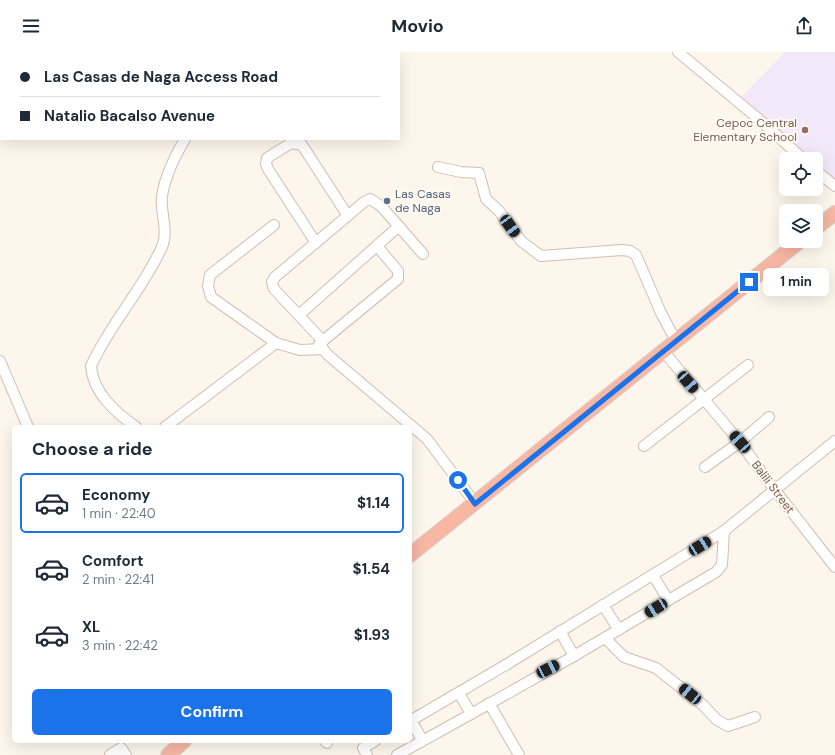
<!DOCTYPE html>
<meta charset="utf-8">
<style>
:root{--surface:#fff;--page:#f2f2f3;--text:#1f2937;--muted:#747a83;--line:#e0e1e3;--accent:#1a73e8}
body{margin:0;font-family:"DM Sans",sans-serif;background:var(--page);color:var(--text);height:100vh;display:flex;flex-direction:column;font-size:15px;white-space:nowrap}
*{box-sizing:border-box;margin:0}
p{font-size:13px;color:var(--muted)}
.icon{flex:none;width:22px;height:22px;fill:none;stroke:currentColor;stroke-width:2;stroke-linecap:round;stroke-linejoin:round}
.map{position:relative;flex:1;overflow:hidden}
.drawer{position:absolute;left:12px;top:373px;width:400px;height:318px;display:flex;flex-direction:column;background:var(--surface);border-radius:6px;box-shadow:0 4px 16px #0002}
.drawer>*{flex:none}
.banner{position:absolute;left:0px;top:0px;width:400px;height:88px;box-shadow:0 4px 16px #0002;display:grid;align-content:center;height:88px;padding:0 20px;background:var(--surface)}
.controls{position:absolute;left:779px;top:100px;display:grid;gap:8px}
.controls a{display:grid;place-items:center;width:44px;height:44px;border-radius:6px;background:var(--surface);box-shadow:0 4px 16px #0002;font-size:20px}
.end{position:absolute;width:18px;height:18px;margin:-9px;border:5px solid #1a73e8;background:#fff;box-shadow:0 0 0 2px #fff}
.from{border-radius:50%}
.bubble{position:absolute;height:28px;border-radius:6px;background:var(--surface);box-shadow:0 4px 16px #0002;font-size:13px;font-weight:700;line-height:28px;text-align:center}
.car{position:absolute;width:12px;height:24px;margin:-12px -6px;border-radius:5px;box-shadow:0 0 3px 1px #0007;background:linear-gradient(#222 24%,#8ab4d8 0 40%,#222 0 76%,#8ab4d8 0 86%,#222 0)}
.banner b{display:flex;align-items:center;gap:14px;height:38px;font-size:15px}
.banner b+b{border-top:1px solid var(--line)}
.banner i{width:10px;height:10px;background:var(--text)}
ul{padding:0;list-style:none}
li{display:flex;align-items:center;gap:12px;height:60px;margin:0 8px 6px;padding:0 12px;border:2px solid transparent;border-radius:6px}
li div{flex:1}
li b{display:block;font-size:15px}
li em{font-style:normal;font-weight:700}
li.active{border-color:var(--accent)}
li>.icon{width:36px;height:36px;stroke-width:1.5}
h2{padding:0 20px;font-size:18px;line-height:48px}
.cta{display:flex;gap:8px;margin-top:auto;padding:8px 20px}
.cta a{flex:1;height:46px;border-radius:6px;background:var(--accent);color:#fff;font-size:16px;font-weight:700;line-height:46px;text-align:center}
header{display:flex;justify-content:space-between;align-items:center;height:52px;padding:0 20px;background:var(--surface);font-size:18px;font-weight:700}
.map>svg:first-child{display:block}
.education{fill:#f3e8fa}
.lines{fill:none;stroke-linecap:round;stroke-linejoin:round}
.minor-casing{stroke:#d1beb0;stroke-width:12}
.highway-casing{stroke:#dad1cd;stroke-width:16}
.minor{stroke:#fff;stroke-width:10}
.highway{stroke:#f7b7a3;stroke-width:14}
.route{stroke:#1a73e8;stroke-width:5}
.education-dot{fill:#8d6e63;stroke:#fffaf3;stroke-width:1.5}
.service-dot{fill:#5c6f8a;stroke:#fffaf3;stroke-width:1.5}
.labels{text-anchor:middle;stroke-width:4;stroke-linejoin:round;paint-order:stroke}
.education-label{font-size:12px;fill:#785e54;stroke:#fffaf3;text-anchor:end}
.service-label{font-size:12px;fill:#4e5e75;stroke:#fffaf3;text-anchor:start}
.street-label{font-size:12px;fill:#7a5c4d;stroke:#fffaf3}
</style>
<header><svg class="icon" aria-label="menu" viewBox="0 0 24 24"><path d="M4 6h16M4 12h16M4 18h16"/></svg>Movio<svg class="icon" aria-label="share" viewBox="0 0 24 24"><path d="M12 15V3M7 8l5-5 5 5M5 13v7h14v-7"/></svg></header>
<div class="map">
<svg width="835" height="703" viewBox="0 0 835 703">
<rect width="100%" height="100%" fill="#fdf6ec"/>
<polygon class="education" points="785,0 835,0 835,127 816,111 816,107 811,107 738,48"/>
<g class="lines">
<defs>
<g id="minor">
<polyline points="678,0 761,69 803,107"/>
<polyline points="227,1 227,0"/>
<polyline points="438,115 461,120 479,121 486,147 499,159 521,189 541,204 622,198 630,199 636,203 661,261 676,289"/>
<polyline points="816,119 835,134"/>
<polyline points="274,173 210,223 208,234 211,245 276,291 300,298 323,297"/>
<polyline points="316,191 268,117 266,112 267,106 291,91 302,93 348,164"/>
<polyline points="377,194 398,219 398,227 319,292 328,303 427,387 475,451"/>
<polyline points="299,263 399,174"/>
<polyline points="323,289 274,237 272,230 275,225 364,150 370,147 381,154 423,202"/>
<polyline points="664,300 740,390 774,437 835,515"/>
<polyline points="0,309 28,375"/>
<path d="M136,375C115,360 93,341 91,314C110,272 143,237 162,195C169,178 160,162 162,144C165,124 175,104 185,87"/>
<polyline points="165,375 276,291"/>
<polyline points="644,394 748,313"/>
<polyline points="705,415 740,390 769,365"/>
<polyline points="653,523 668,548"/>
<polyline points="603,553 619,578"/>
<polyline points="605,586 624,605 656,616 703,653 717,668 728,674 755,665"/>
<polyline points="574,604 716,520 722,513 724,479"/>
<polyline points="459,641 471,662 574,604 560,579"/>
<polyline points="489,651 519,703"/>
<polyline points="411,668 422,688"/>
<polyline points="410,669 509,611 724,479 835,389"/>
<polyline points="325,689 327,691"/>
<polyline points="110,703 121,696 126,703"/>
<polyline points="367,703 363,696 375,689"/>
<polyline points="397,703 471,662"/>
</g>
<g id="highway">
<polyline points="816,176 835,161"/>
<polyline points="410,503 800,189"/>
<polyline points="168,703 184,689"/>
</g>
</defs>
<use href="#minor" class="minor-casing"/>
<use href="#highway" class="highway-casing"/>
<use href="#minor" class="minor"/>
<use href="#highway" class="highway"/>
</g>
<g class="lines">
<polyline class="route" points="458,428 475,452 749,230"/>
</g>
<circle class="education-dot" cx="805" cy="78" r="4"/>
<circle class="service-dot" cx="387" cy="149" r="4"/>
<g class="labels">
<g class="education-label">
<text x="797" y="75">Cepoc Central<tspan x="797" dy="14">Elementary School</tspan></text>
</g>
<g class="service-label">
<text x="395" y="146">Las Casas<tspan x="395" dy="14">de Naga</tspan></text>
</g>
<g class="street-label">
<text transform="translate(773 435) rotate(53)" y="4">Balili Street</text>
</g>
</g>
</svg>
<div class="controls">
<a><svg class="icon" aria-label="locate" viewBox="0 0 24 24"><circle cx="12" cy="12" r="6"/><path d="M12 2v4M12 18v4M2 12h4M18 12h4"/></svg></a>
<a><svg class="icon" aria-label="layers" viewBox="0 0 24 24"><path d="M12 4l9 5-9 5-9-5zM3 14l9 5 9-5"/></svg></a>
</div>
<i class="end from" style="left:458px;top:428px"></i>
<i class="end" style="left:749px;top:230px"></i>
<div class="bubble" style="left:763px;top:216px;width:66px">1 min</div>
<i class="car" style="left:510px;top:174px;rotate:144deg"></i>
<i class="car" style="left:688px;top:330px;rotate:139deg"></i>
<i class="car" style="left:740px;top:390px;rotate:319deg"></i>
<i class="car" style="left:700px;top:494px;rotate:58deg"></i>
<i class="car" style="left:656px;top:556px;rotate:239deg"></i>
<i class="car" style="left:548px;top:617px;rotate:63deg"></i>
<i class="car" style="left:690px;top:642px;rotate:309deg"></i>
<div class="banner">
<b><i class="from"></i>Las Casas de Naga Access Road</b>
<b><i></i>Natalio Bacalso Avenue</b>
</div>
<section class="drawer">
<h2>Choose a ride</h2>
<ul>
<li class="active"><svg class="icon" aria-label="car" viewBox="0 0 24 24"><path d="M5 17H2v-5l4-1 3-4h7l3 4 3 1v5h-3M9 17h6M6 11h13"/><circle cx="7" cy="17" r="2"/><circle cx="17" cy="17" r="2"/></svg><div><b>Economy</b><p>1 min · 22:40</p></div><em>$1.14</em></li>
<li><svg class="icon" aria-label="car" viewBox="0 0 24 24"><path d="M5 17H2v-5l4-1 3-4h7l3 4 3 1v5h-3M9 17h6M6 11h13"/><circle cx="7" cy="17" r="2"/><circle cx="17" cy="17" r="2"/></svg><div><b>Comfort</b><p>2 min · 22:41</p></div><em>$1.54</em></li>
<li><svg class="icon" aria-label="car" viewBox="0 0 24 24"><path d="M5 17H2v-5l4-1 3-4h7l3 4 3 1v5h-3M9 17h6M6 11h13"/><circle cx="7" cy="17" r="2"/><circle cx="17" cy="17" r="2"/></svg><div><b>XL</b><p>3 min · 22:42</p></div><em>$1.93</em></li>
</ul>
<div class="cta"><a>Confirm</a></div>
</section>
</div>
